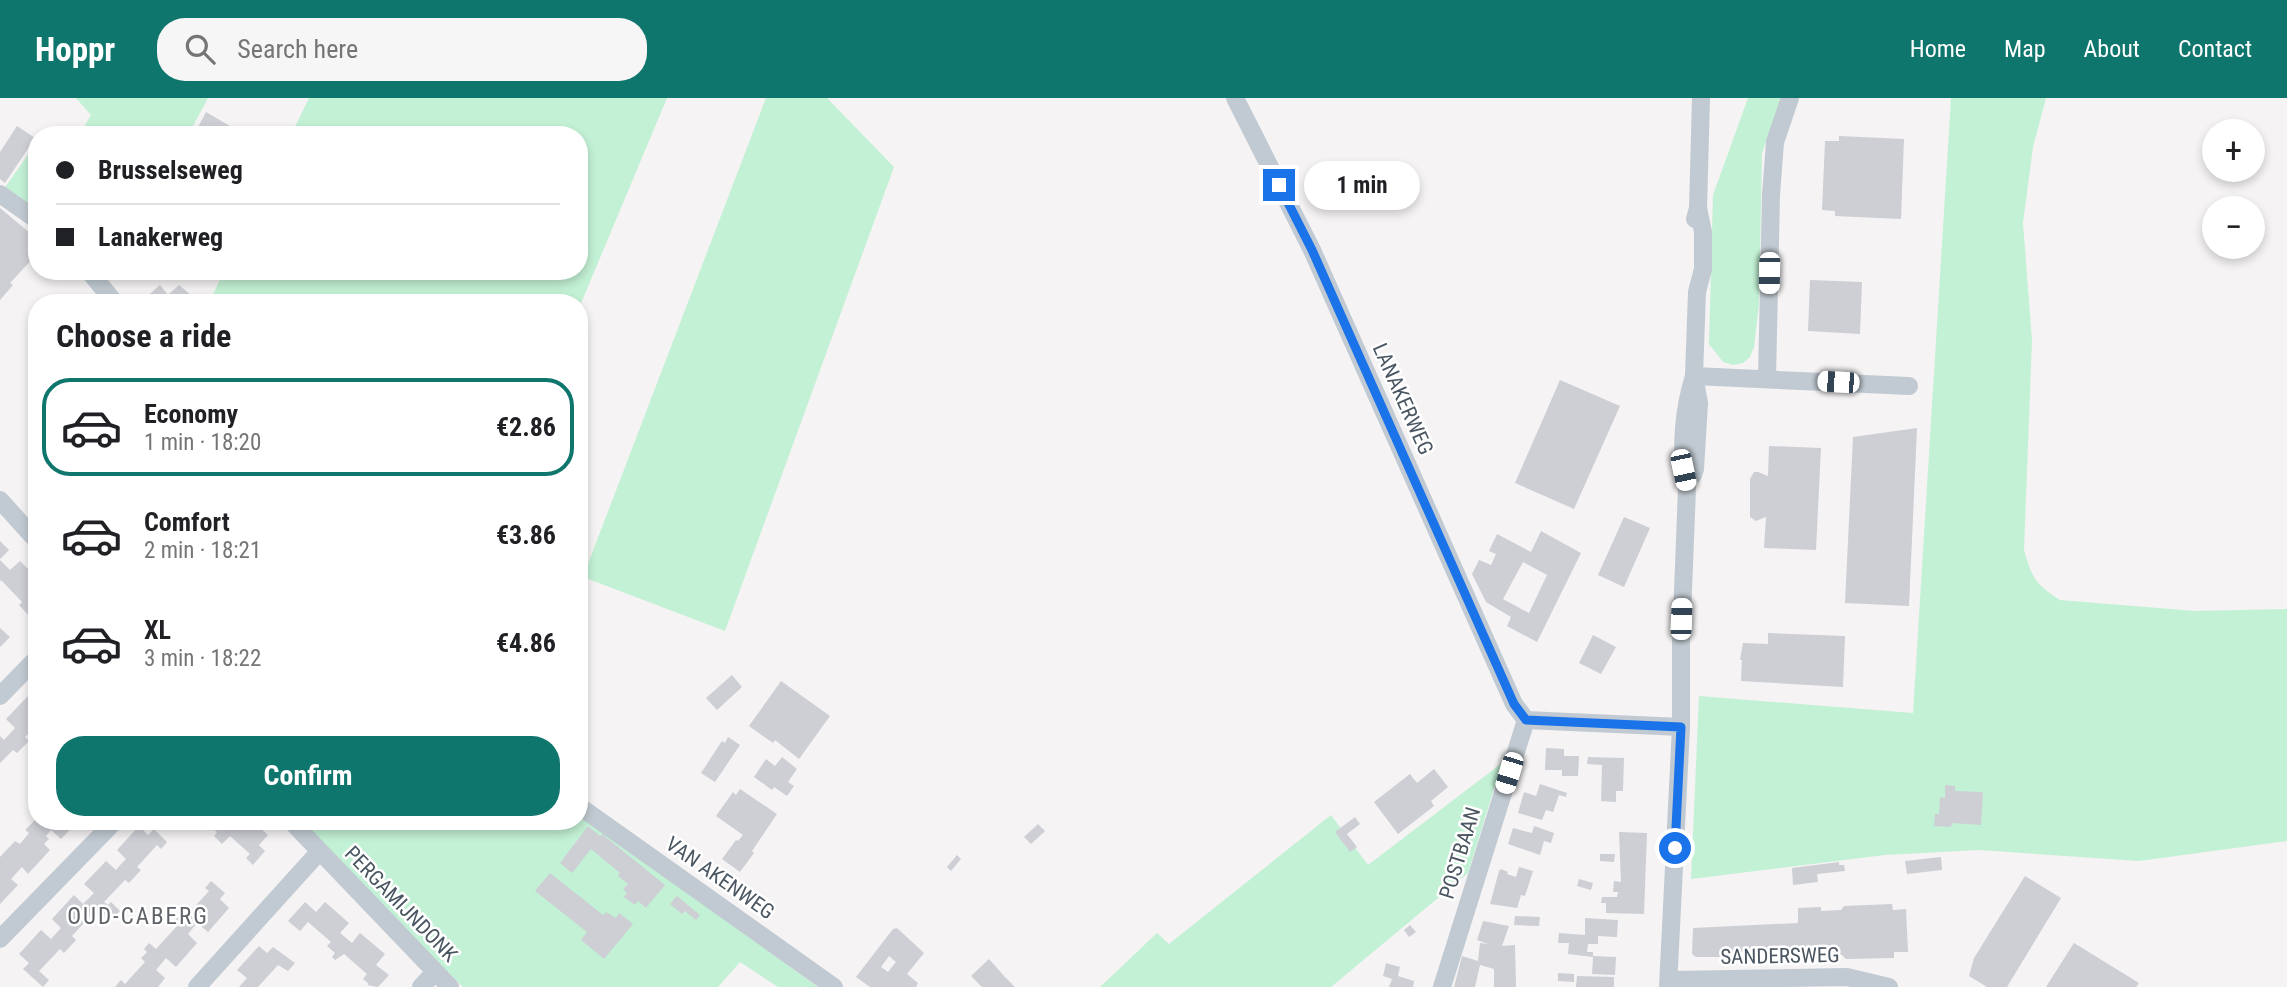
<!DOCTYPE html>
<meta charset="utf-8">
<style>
:root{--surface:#fff;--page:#f6f6f6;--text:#202124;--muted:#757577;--line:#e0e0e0;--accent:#0f766e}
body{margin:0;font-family:"Roboto Condensed",sans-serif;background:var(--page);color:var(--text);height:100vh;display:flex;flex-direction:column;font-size:26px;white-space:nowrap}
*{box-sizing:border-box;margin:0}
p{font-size:23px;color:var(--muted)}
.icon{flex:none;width:38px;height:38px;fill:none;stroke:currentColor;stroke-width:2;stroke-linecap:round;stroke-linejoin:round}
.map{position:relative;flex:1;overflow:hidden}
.side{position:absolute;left:28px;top:196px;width:560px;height:536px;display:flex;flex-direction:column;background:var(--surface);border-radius:28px;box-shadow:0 4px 10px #0003}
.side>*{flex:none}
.hud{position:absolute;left:28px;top:28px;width:560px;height:154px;border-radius:28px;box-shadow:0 4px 10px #0003;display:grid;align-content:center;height:154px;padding:0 28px;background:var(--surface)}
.tools{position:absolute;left:2202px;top:21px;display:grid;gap:14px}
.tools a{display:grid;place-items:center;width:63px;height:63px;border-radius:50%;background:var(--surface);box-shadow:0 4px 10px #0003;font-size:35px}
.end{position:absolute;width:32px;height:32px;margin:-16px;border:9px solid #1a73e8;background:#fff;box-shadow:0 0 0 4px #fff}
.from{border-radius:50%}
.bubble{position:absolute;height:49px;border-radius:24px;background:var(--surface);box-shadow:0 4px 10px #0003;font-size:23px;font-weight:700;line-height:49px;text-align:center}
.car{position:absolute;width:21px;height:42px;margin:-21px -10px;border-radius:9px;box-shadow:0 0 5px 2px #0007;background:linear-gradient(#fff 24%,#345 0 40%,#fff 0 76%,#345 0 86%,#fff 0)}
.hud b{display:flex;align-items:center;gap:24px;height:66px;font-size:26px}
.hud b+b{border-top:2px solid var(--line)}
.hud i{width:18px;height:18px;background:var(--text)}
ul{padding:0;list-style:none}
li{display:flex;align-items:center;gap:21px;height:98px;margin:0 14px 10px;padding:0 14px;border:4px solid transparent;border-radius:28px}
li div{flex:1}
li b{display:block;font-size:26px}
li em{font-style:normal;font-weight:700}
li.active{border-color:var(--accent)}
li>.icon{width:63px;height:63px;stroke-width:1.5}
h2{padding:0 28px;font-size:32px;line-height:84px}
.cta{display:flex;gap:14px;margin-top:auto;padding:14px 28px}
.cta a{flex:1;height:80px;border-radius:28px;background:var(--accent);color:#fff;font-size:28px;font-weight:700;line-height:80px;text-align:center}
header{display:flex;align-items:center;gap:42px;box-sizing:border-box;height:98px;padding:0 35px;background:var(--accent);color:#fff}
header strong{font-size:33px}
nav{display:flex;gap:38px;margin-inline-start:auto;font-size:24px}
.search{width:490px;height:63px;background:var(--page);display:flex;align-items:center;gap:18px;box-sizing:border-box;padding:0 24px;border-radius:28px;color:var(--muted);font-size:26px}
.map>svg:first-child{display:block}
.green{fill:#c3f1d5}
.building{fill:#cdcfd5;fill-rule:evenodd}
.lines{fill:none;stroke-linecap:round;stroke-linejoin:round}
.minor{stroke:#c1cad2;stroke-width:18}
.route{stroke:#1a73e8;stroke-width:9}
.labels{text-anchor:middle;stroke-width:5;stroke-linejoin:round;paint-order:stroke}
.street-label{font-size:21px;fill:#4a5661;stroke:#fff}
.neighbourhood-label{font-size:23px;letter-spacing:2px;fill:#5f6368;stroke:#fff}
</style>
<header>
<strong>Hoppr</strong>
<div class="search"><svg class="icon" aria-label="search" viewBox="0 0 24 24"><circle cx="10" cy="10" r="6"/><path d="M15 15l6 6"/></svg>Search here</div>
<nav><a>Home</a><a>Map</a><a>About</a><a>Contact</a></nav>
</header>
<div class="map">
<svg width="2287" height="889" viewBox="0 0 2287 889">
<rect width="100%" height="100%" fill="#f5f3f3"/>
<g class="green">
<polygon points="76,0 208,0 188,37 79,37 91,17"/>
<polygon points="309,0 667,0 579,210 579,205 209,205 224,173 579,173 579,37 291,37"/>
<polygon points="766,0 827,0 894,69 725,533 583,479"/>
<polygon points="1748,0 1781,0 1762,55 1759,206 1754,249 1750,259 1743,265 1733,267 1723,264 1709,246 1713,97"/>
<path d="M1951,0H2046L2033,49L2023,125L2032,242L2024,452C2032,480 2036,487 2060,502L2195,513L2287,511V743L2139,763L1979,752L1885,757L1691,781L1699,598L1913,615Z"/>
<polygon points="34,48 37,49 37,119 4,91"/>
<polygon points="1502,665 1468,775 1331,889 1100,889 1157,835 1169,846 1331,717 1368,767"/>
<polygon points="579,717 818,889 778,889 740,864 718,889 463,889 368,795 303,723 579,723"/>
</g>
<g class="building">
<polygon points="206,14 240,34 239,37 199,37 195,35"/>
<polygon points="17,28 35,40 5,85 0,81 0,54"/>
<polygon points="1839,38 1904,41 1901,121 1835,118 1835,113 1822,112 1825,43 1839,43"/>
<polygon points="0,110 37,141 37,156 10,185 13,187 0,202"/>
<polygon points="1810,182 1862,184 1860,236 1808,233"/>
<polygon points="160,187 168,197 179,187 197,202 194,205 147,205 144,201"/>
<polygon points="1560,282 1620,308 1574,411 1515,385"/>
<polygon points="1917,330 1909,508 1845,505 1853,339"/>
<polygon points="1769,348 1821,350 1816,452 1764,450 1766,419 1756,423 1750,419 1750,381 1754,374 1758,374 1768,378"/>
<polygon points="1624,419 1650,430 1624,489 1598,477"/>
<path d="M1541,433L1581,455L1537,544L1507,528L1511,519L1486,504L1472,476L1479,462L1491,467L1496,456L1489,453L1497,436L1531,454ZM1523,464L1547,477L1529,515L1503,501Z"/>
<polygon points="0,443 9,452 0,461"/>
<polygon points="0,462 10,472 20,463 37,480 37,491 33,495 37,499 37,513 30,519 19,507 22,504 1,482 0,484"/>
<polygon points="0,530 10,539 0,549"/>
<polygon points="1768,535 1845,538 1843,589 1741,583 1742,562 1740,562 1743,545 1768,546"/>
<polygon points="1593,537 1616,549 1601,576 1579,565"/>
<polygon points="732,577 742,589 717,612 706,600"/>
<polygon points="781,583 830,618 799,661 775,642 773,645 749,628"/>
<polygon points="28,598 37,607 37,627 25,639 29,643 17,655 13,652 0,665 0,638 4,642 15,630 6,621"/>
<polygon points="728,639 740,647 715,684 701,675 722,643 725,645"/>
<polygon points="1546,650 1564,651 1564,658 1579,658 1578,678 1562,678 1562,672 1545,672"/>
<polygon points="782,659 797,671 788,684 794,688 787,698 774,689 772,692 754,679 766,661 775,668"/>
<polygon points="1588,659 1624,660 1623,693 1616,693 1616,704 1601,703 1602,667 1587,666"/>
<polygon points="1434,671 1448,689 1431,703 1434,708 1398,736 1374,704 1410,676 1417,685"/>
<polygon points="1540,686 1567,695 1566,699 1559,697 1553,714 1546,712 1542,722 1518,715 1524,694 1536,698"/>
<polygon points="1945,687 1955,688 1955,693 1983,694 1981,727 1952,725 1951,729 1934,728 1935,716 1939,716 1940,699 1945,700"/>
<polygon points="740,691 777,716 752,753 754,755 740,774 722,761 736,742 738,743 743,737 716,718 733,694 736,697"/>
<polygon points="1355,719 1360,726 1347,736 1357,749 1350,754 1335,734"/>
<polygon points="37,720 37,723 78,723 61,741 51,732 46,738 49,741 44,746 50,752 28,776 22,769 11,781 18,787 0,806 0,759 15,743 20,746 29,735 25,732"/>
<polygon points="213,723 232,723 235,725 238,723 252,723 268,737 259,747 265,753 253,767 246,760 250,756 230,738 222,746 214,738 217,734 210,728 214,724"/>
<polygon points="1038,726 1045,733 1031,746 1024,739"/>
<polygon points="139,728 148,737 154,731 167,744 161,751 157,747 137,769 141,772 129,785 125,782 104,804 108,807 111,804 120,813 111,823 102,814 96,820 92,816 72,838 76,842 64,855 60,851 39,873 49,882 43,889 23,871 29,865 19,856 41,832 51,841 61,830 52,821 74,797 83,806 94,795 84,786 106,763 116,772 121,766 126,761 117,752"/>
<polygon points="588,728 600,738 602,736 665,787 646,810 638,803 635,807 624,799 627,795 623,791 628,786 618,778 620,775 591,751 572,775 560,765"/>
<polygon points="1534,728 1554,735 1551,745 1544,743 1540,757 1508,746 1513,730 1532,735"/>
<polygon points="1619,734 1647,735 1644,816 1606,815 1606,805 1601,805 1602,799 1617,799 1618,794 1613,794 1614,783 1621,784"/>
<polygon points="1600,756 1615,756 1614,764 1600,763"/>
<polygon points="957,757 961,761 951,773 947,769"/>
<polygon points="1941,759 1942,772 1907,776 1905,763"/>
<polygon points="1839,764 1839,767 1844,767 1845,773 1817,776 1818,784 1793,787 1792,770"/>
<polygon points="1519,769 1533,773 1525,798 1521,797 1517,810 1490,806 1499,773 1501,771 1508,774 1507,776 1516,779"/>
<polygon points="550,775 603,817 606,814 616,820 619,815 633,826 604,861 581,842 587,834 535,793"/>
<polygon points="2025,778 2061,800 2007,889 1987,889 1969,878 1974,860"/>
<polygon points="1579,781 1593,785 1591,792 1577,788"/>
<polygon points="211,783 225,795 220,801 229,810 208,834 197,825 188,836 197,845 176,869 166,860 156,872 165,880 158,889 115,889 121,882 125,886 145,864 141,860 147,854 144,851 149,845 156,851 177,828 173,825 185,811 189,815 209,793 205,790"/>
<polygon points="677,798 700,817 696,822 685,813 682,816 670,806"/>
<polygon points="305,804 316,814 325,804 349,825 340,835 352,845 360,835 385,856 376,867 389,877 378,889 367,887 369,886 363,881 367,876 344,856 335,862 332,859 335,855 327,848 331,844 308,824 300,833 288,823"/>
<polygon points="1892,806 1893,812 1906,811 1908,854 1894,854 1894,860 1846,861 1842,857 1785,859 1785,857 1770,857 1770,853 1721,855 1721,859 1696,859 1692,856 1693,830 1798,825 1798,810 1821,809 1821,813 1841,812 1844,808"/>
<polygon points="1515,818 1540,819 1539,828 1514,827"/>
<polygon points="1585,820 1618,822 1617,839 1598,838 1598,846 1588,846 1587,854 1593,854 1593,858 1616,859 1615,877 1592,876 1593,859 1568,856 1569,845 1558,845 1559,835 1585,837"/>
<polygon points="1483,823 1509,828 1502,848 1515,847 1516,889 1494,889 1494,871 1480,867 1475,889 1454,889 1462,858 1478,863 1480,845 1488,846 1477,842"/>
<polygon points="1410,827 1416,834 1409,839 1404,832"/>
<path d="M897,830L924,855L907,876L918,885L916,889H870L856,879L893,831ZM889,858L896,864L888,874L881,869Z"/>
<polygon points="2074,845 2139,885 2136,889 2046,889"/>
<polygon points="259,848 267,855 273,849 295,865 288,873 278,867 258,889 239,889 247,880 237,872"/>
<polygon points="989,861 1004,878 1015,889 982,889 971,878"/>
<polygon points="1386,865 1400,869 1398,878 1414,883 1413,889 1389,889 1392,881 1383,878"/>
<polygon points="1558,875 1574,876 1574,884 1558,883"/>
<polygon points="1577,878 1614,879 1614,889 1576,889"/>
</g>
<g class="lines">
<g class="minor">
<polyline points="1235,0 1312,152 1514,606 1526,622"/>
<polyline points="0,96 37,122"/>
<polyline points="1695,121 1698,110 1701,0"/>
<polyline points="89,173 115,205"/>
<polyline points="1694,278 1909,288"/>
<polyline points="1767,280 1771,97 1775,44 1790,0"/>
<polyline points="1693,377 1695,371 1699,305 1694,278 1697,194 1703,171 1703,134 1698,110"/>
<polyline points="0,402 37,443"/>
<polyline points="0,598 37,560"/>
<polyline points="1526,622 1681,629"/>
<polyline points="579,708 834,889"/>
<polyline points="291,723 450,889"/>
<polyline points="0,841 115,723"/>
<polyline points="1669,882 1847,879 1889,889"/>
<polyline points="197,889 319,754"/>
<polyline points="421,889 435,874"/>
<polyline points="1442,889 1526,622"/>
<path d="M1668,889L1681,629V545L1687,390C1680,354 1683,313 1694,278"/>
</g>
</g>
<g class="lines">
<polyline class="route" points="1279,87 1312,152 1514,606 1526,622 1681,629 1675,750"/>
</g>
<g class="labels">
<g class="street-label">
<text transform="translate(1403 301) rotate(66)" y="7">LANAKERWEG</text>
<text transform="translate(1460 755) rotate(-73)" y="7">POSTBAAN</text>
<text transform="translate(720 780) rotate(35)" y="7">VAN AKENWEG</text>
<text transform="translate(401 806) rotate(46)" y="7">PERGAMIJNDONK</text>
<text transform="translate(1780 858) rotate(-1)" y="7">SANDERSWEG</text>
</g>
<g class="neighbourhood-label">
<text x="138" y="826">OUD-CABERG</text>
</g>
</g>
</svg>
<div class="tools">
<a>+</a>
<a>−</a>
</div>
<i class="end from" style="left:1675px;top:750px"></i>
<i class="end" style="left:1279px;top:87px"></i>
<div class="bubble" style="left:1304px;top:63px;width:116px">1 min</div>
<i class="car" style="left:1769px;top:175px;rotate:181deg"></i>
<i class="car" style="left:1838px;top:284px;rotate:273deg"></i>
<i class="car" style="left:1683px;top:372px;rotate:168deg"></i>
<i class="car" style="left:1681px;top:521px;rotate:2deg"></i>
<i class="car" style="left:1509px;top:675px;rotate:197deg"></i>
<div class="hud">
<b><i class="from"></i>Brusselseweg</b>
<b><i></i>Lanakerweg</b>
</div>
<section class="side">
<h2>Choose a ride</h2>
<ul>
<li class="active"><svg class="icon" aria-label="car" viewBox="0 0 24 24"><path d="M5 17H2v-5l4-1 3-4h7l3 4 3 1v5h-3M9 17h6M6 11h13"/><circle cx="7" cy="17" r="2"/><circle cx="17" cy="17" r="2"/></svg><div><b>Economy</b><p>1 min · 18:20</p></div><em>€2.86</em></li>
<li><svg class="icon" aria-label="car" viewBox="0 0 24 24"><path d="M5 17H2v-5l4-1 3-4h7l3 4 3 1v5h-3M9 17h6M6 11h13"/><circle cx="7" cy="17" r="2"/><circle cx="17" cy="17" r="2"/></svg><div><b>Comfort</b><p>2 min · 18:21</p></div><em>€3.86</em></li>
<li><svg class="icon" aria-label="car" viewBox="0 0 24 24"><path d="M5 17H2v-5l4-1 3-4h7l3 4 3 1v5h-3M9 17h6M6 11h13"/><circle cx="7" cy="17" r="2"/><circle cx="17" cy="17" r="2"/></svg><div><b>XL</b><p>3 min · 18:22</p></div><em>€4.86</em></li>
</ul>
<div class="cta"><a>Confirm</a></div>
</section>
</div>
